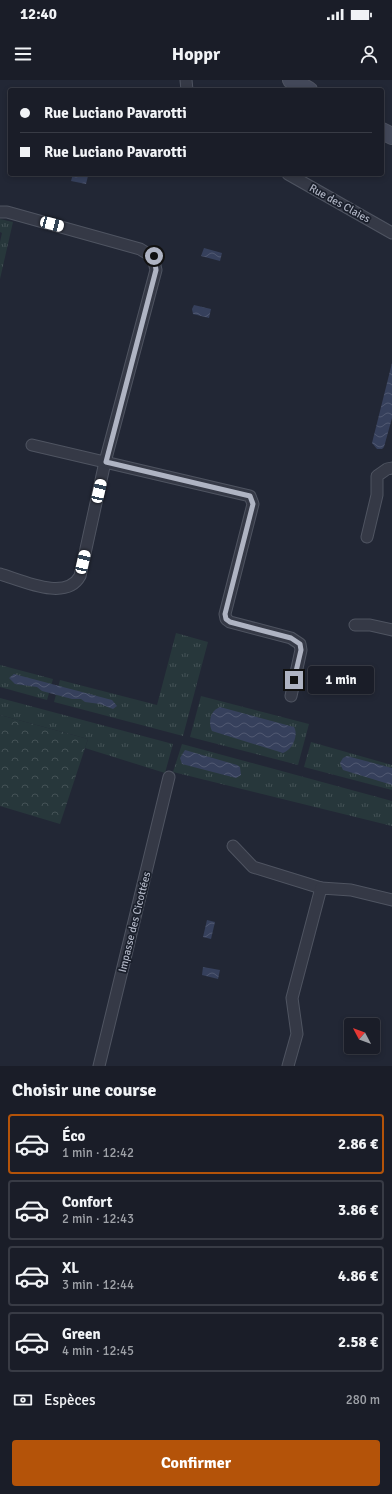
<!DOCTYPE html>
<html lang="fr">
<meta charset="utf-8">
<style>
:root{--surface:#1a1d28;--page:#232630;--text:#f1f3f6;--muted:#9fa2a8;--line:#383b45;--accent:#b45309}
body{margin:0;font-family:Signika,sans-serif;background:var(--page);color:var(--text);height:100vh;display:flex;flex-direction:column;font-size:15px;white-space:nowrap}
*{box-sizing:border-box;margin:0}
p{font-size:13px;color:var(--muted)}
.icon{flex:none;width:22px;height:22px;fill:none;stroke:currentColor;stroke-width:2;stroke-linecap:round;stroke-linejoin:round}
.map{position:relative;height:986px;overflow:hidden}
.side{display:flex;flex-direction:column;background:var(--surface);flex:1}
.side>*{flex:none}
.hud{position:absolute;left:8px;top:8px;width:376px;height:88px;border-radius:4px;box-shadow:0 2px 6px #0003,0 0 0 1px var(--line);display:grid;align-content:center;height:88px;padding:0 12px;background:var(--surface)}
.needle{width:26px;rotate:311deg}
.buttons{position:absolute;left:344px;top:938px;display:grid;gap:8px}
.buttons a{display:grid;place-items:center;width:36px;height:36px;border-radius:4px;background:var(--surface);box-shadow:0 2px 6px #0003,0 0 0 1px var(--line);font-size:20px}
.end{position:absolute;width:18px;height:18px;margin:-9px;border:5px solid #afb4c3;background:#111;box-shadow:0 0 0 2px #111}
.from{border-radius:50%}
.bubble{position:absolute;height:28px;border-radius:4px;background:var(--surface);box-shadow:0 2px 6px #0003,0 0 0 1px var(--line);font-size:13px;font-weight:700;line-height:28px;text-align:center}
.car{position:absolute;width:12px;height:24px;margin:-12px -6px;border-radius:5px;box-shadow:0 0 3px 1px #0007;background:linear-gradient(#fff 24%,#345 0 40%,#fff 0 76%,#345 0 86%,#fff 0)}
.hud b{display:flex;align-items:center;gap:14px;height:38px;font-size:15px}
.hud b+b{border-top:1px solid var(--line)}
.hud i{width:10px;height:10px;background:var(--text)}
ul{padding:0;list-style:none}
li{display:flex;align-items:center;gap:12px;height:60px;margin:0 8px 6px;padding:0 4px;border:2px solid var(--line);border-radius:4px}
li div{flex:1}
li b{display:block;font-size:15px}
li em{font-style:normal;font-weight:700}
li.selected{border-color:var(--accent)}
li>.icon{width:36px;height:36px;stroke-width:1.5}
h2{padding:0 12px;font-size:18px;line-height:48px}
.pay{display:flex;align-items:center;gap:10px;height:44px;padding:0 12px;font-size:15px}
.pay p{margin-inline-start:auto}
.cta{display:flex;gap:8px;margin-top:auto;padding:8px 12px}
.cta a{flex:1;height:46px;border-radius:4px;background:var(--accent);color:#fff;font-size:16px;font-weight:700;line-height:46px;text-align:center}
.status{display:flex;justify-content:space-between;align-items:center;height:28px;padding:0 20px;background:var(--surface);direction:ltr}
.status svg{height:11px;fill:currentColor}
header{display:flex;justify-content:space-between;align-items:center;height:52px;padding:0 12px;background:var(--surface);font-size:18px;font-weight:700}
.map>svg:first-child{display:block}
.grass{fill:url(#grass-tufts)}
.forest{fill:url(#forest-crowns)}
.water{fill:url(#water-waves)}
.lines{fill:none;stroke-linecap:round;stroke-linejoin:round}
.minor-casing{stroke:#4f5461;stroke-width:13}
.secondary-casing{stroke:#4f5461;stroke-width:18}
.minor{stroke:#353946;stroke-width:11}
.secondary{stroke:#434859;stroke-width:16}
.route{stroke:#afb4c3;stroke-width:5}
.labels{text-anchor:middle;stroke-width:3.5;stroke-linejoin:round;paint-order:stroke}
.street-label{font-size:11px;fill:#afb4c3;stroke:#1a1f2b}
</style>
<div class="status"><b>12:40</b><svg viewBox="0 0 49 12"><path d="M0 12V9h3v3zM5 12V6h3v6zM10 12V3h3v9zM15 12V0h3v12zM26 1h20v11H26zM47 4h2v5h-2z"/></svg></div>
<header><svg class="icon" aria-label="menu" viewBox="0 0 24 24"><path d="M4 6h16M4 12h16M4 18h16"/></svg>Hoppr<svg class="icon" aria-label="person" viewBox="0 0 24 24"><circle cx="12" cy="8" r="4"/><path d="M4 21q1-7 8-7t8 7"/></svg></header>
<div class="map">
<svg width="392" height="986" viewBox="0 0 392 986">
<defs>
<pattern id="grass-tufts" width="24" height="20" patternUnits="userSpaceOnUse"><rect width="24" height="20" fill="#27373b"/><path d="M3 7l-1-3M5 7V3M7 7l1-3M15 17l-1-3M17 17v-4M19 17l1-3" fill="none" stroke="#445256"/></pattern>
<pattern id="forest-crowns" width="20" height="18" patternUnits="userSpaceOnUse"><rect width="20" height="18" fill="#27373b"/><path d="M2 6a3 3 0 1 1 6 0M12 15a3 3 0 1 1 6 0" fill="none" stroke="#445256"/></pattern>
<pattern id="water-waves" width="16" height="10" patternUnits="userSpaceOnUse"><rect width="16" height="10" fill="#36405c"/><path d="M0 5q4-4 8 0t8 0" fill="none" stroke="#515972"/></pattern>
</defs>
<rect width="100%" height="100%" fill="#222735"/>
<g class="grass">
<polygon points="0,139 13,142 0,199 0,162 2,153 0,152"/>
<polygon points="176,553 208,562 183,656 54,622 60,600 157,625"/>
<polygon points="0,585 53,599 47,620 0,607"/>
<polygon points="201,616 309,644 298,685 190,657"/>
<polygon points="0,618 173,664 165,693 85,668 88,659 0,635"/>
<polygon points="311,662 392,685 392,710 304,687"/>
<polygon points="182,664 392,721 392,746 173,692"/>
</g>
<polygon class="forest" points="0,635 88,659 60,744 0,726"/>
<g class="water">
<polygon points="73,94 88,96 86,104 71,101"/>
<polygon points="204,168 222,173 220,181 201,176"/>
<polygon points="194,225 211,229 209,238 193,234 192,229"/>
<polygon points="392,283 392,338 384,367 382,369 377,369 372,363"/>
<polygon points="14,594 112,620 117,626 113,629 100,624 85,622 81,619 72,619 42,611 37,607 15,604 9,598"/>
<path d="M220,627L294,647C299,656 292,670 283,673L212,651C208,642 210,631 220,627Z"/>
<polygon points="185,670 237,685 240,687 241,695 236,698 182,684 180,678"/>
<polygon points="347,676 392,688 392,705 343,690 340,683 343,678"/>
<polygon points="207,840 215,842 211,859 203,857"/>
<polygon points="203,887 220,890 218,899 202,895"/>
</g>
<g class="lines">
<defs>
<g id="minor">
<polyline points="186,0 187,10"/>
<polyline points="288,94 392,153"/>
<path d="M0,132H7L140,169L153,177L156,190L105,382L80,496C66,522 21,500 0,494"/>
<polyline points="32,365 250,416 253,424 225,534 226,539 230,542 291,558 300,564 301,570 291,616"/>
<polyline points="367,457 377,415 377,396 387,389 392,388"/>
<polyline points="355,545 370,545 392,550"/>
<polyline points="233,766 253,787 321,808"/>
<polyline points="99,986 169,697"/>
<polyline points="288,986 297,954 292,918 321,808 351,810 392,820"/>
</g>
<g id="secondary">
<polyline points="291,0 309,10"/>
<polyline points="382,51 392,56"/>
</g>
</defs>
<use href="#minor" class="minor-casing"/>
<use href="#secondary" class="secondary-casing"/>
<use href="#minor" class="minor"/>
<use href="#secondary" class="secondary"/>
</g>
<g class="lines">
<polyline class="route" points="154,176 156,190 106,382 250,416 253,424 225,534 226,539 230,542 291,558 300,564 301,570 294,600"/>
</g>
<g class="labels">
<g class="street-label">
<text transform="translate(340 123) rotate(29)" y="4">Rue des Claies</text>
<text transform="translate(134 842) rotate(-76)" y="4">Impasse des Cicottées</text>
</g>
</g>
</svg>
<div class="buttons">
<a><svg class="needle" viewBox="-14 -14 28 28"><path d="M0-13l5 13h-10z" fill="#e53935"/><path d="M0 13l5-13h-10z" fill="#9fa2a8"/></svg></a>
</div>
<i class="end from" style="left:154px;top:176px"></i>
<i class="end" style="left:294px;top:600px"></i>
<div class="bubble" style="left:308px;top:586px;width:66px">1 min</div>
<i class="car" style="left:52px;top:144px;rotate:105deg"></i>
<i class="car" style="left:99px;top:411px;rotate:13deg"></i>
<i class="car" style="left:83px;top:482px;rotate:13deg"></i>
<div class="hud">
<b><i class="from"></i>Rue Luciano Pavarotti</b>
<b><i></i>Rue Luciano Pavarotti</b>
</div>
</div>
<section class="side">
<h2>Choisir une course</h2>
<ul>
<li class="selected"><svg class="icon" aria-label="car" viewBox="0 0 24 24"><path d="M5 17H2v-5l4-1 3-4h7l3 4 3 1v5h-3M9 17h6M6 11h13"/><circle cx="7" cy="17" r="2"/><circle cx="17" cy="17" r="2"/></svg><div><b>Éco</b><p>1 min · 12:42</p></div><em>2.86 €</em></li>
<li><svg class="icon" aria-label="car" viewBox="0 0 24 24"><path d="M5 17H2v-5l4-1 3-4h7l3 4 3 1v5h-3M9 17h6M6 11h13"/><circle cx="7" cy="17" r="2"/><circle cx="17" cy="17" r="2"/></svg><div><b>Confort</b><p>2 min · 12:43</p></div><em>3.86 €</em></li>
<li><svg class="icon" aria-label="car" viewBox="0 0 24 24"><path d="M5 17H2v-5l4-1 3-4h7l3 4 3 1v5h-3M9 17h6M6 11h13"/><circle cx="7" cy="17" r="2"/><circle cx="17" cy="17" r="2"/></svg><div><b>XL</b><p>3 min · 12:44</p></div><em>4.86 €</em></li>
<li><svg class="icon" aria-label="car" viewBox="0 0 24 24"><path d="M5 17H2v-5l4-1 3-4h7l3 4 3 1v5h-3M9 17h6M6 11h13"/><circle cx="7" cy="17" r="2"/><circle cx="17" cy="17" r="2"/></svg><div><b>Green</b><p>4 min · 12:45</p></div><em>2.58 €</em></li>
</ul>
<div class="pay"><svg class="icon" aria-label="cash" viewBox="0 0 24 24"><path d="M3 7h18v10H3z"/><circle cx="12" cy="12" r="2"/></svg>Espèces<p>280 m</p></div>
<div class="cta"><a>Confirmer</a></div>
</section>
